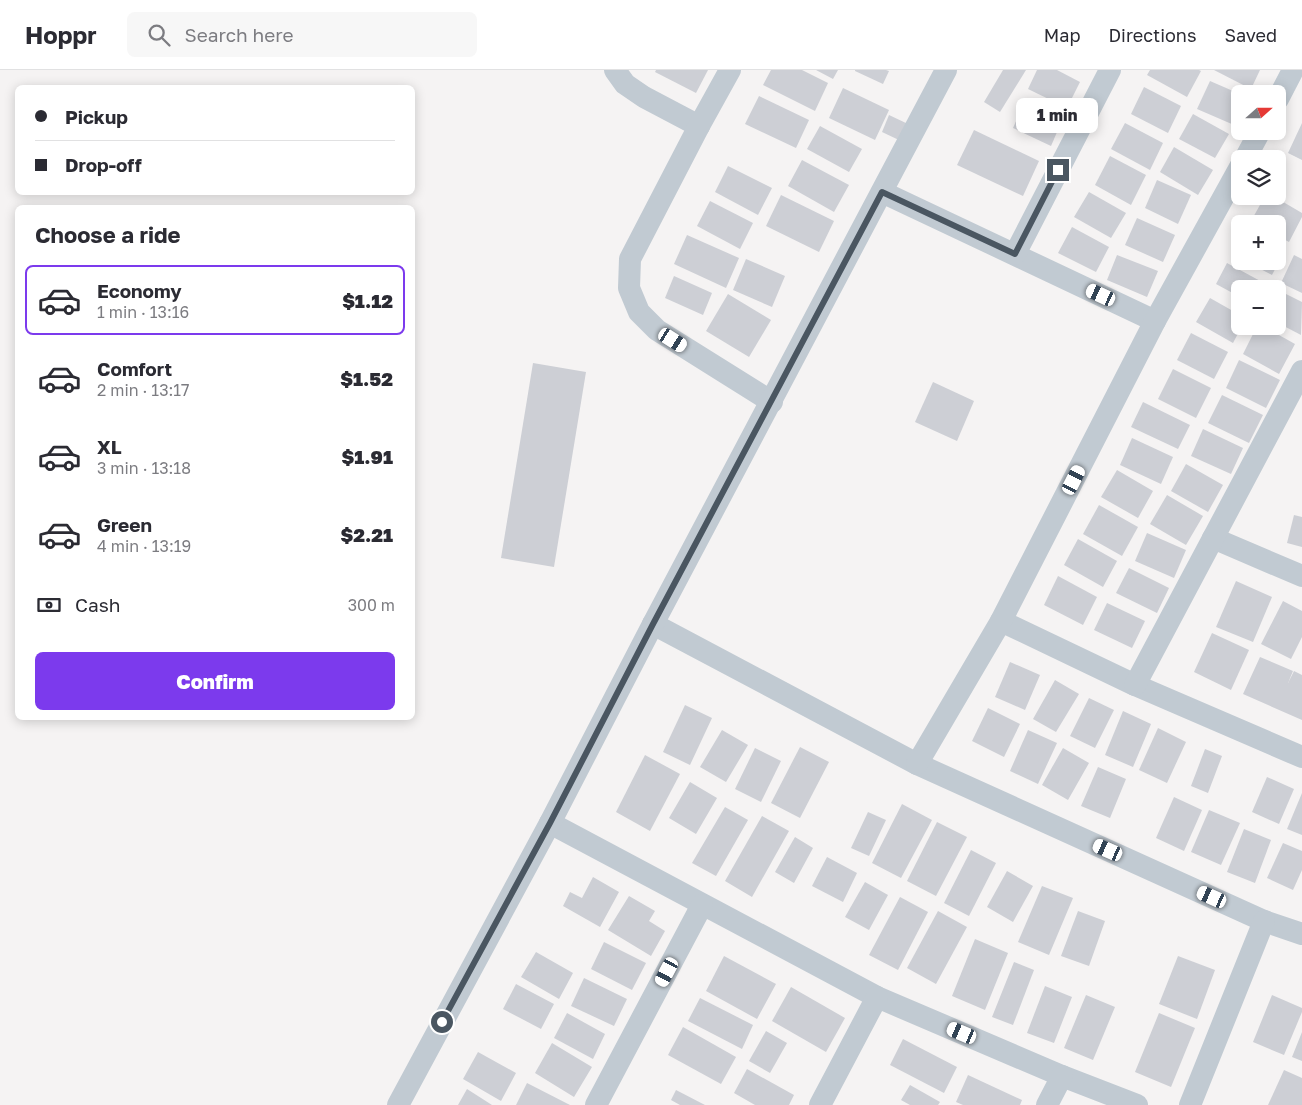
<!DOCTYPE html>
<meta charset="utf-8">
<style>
:root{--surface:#fff;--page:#f7f7f7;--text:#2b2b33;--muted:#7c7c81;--line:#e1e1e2;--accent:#7c3aed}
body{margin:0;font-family:"Golos Text",sans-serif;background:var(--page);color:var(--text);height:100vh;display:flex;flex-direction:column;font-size:19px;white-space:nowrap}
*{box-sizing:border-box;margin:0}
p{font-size:16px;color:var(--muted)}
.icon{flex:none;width:28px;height:28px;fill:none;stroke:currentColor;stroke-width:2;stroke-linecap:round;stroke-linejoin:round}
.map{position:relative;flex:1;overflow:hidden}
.side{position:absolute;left:15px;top:135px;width:400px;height:515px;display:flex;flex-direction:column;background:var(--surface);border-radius:8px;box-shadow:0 2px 12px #0003}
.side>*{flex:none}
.hud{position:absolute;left:15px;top:15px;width:400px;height:110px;border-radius:8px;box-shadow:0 2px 12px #0003;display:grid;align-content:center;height:110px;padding:0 20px;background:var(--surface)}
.needle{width:32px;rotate:69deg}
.tools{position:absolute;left:1231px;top:15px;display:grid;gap:10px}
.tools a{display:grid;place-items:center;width:55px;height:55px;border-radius:8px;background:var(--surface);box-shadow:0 2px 12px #0003;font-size:25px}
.end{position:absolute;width:22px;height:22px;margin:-11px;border:6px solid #4a5661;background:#fff;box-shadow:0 0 0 2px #fff}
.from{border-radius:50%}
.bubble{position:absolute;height:35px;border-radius:8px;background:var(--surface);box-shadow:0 2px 12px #0003;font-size:16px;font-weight:800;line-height:35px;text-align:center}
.car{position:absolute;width:15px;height:30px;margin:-15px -8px;border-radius:6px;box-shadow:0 0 4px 1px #0007;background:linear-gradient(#fff 24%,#345 0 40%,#fff 0 76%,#345 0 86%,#fff 0)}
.hud b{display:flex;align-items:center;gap:18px;height:48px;font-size:19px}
.hud b+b{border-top:1px solid var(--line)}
.hud i{width:12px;height:12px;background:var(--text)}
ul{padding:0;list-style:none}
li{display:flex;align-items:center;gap:15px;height:70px;margin:0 10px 8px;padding:0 10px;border:2px solid transparent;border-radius:8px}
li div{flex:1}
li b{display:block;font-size:19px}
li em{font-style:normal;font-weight:800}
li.active{border-color:var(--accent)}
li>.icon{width:45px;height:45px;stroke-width:1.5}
h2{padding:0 20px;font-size:22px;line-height:60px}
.pay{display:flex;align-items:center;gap:12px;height:55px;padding:0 20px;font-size:19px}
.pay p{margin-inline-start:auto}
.primary-button{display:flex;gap:10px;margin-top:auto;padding:10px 20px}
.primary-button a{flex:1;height:58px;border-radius:8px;background:var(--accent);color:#fff;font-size:20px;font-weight:800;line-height:58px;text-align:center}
header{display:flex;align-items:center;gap:30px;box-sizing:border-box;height:70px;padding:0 25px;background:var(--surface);border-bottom:1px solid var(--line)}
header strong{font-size:24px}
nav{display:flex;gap:28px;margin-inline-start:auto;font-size:18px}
.search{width:350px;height:45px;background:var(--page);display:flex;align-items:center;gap:12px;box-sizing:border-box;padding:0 18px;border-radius:8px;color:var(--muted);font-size:19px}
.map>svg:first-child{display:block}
.building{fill:#cdcfd5}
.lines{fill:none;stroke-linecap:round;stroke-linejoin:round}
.minor{stroke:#c1cad2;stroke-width:22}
.route{stroke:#4a5661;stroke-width:6}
</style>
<header>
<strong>Hoppr</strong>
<div class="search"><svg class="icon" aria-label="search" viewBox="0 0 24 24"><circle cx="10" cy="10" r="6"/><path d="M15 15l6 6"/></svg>Search here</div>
<nav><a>Map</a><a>Directions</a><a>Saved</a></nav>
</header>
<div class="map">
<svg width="1302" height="1035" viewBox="0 0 1302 1035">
<rect width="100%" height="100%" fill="#f5f3f3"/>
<g class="building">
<polygon points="656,0 708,0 696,23 655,2"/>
<polygon points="771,0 802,0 828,13 815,41 763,15"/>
<polygon points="816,0 838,0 833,9"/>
<polygon points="855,0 886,0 889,1 883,14 855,1"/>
<polygon points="1003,0 1026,0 1000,42 984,32"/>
<polygon points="1037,0 1057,0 1080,12 1067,38 1028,19"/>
<polygon points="1150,0 1199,0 1201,1 1187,27 1147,5"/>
<polygon points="1214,0 1260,0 1251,19"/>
<polygon points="1210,11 1240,24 1240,41 1234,55 1197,39"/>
<polygon points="1144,17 1181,36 1168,63 1131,44"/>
<polygon points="843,18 889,40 875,70 829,48"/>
<polygon points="759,26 809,50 796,78 745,54"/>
<polygon points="1026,29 1064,46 1051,76 1013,58"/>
<polygon points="1193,44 1229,64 1215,88 1179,69"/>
<polygon points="889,45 908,54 901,71 882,62"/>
<polygon points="1125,53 1163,73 1150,100 1111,79"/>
<polygon points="1302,53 1302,90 1288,83"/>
<polygon points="820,56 862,79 849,102 807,79"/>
<polygon points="974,60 1039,91 1023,126 957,95"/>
<polygon points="1174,77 1213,100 1198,125 1160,102"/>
<polygon points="1110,86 1146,105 1131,135 1095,115"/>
<polygon points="802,90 849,115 834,142 788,116"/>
<polygon points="728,96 772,118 758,145 715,122"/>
<polygon points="1157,110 1191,125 1178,154 1145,138"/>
<polygon points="1089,122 1126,143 1111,168 1074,147"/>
<polygon points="781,125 834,151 819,182 766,156"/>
<polygon points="1265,126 1273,126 1302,143 1302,147 1289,172 1278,166 1278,154 1256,154 1251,151"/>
<polygon points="710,131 753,153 740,179 697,156"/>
<polygon points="1137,148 1175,165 1163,192 1125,175"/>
<polygon points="1072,157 1109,177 1096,202 1058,183"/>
<polygon points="687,165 739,188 726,218 674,194"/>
<polygon points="1278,174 1286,178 1272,205 1245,191 1278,191"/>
<polygon points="1117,185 1158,201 1147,227 1107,210"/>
<polygon points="1294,185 1302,189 1302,223 1281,213"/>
<polygon points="746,189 785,206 772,237 733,220"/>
<polygon points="1227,193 1264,213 1261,219 1240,219 1240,227 1216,214"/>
<polygon points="674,206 712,223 703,245 665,228"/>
<polygon points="1278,220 1302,232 1301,265 1278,253"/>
<polygon points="728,224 771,250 749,287 706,261"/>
<polygon points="1210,228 1240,245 1240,256 1242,256 1233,273 1196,252"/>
<polygon points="1257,256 1263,256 1295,274 1279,304 1243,284"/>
<polygon points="1191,263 1228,282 1214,309 1177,290"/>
<polygon points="1239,290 1280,310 1266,338 1226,318"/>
<polygon points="533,293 586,302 554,497 501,488"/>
<polygon points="1173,299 1211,318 1196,348 1158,329"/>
<polygon points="933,312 974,331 957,371 915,352"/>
<polygon points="1222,325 1263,345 1249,373 1208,353"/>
<polygon points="1143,332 1190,355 1178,379 1131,357"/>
<polygon points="1203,359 1243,378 1231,404 1191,386"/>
<polygon points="1132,368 1173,387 1161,414 1120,395"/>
<polygon points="1186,394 1223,415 1208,442 1171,421"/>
<polygon points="1117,400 1153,421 1138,448 1101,427"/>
<polygon points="1167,425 1203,446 1186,475 1150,454"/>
<polygon points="1099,435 1138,457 1122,486 1083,464"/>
<polygon points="1294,445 1302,447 1302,477 1287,473"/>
<polygon points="1147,463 1186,480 1174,508 1135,491"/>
<polygon points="1078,469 1117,491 1103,517 1064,495"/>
<polygon points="1129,498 1169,518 1157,543 1116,523"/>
<polygon points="1058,506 1097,527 1083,555 1044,535"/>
<polygon points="1236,511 1272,527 1253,572 1216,557"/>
<polygon points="1283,531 1302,541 1302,567 1291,589 1261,574"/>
<polygon points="1107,533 1145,551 1132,578 1094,560"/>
<polygon points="1212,563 1249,580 1231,620 1194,602"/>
<polygon points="1260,587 1293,601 1288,613 1294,601 1302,605 1302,650 1243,624"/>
<polygon points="1010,592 1040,605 1025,640 995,627"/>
<polygon points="1055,610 1079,624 1056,662 1033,649"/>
<polygon points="1089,628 1114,640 1095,678 1070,666"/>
<polygon points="685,635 712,648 690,695 663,682"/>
<polygon points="988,638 1020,654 1004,687 972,671"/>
<polygon points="1123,641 1151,654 1133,697 1105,685"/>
<polygon points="1158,658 1186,672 1167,713 1139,700"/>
<polygon points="722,660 748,675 726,712 700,697"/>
<polygon points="1028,660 1057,673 1038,714 1010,701"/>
<polygon points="800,677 829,692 800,748 771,733"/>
<polygon points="755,678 781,691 761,732 735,719"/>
<polygon points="1063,678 1089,693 1068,730 1042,715"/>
<polygon points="1205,679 1222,686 1208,723 1191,716"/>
<polygon points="645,685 680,704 650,761 616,742"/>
<polygon points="1098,697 1126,709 1110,748 1081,736"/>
<polygon points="1267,707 1294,719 1279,754 1252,742"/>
<polygon points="690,712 717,728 696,764 669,748"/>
<polygon points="1302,723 1302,765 1287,759"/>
<polygon points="1174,727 1202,740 1184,781 1156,768"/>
<polygon points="902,734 932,750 901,808 872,793"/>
<polygon points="725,737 748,750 716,806 692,793"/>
<polygon points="1209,740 1240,753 1221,795 1191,782"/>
<polygon points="868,742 886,750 869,786 851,778"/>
<polygon points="762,746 789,761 752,827 725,811"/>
<polygon points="937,752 967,767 936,826 907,811"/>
<polygon points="1244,759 1271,770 1255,813 1227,802"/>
<polygon points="795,767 813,778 794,813 775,802"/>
<polygon points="1283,773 1302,781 1302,800 1293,820 1267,808"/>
<polygon points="971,780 996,793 969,846 944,833"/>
<polygon points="827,787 857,803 843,832 812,816"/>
<polygon points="1007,801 1033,816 1013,852 987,837"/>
<polygon points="593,807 619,822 600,857 563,836 570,822 582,828"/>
<polygon points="865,812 888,825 869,860 845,847"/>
<polygon points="1042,816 1073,828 1049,885 1018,872"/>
<polygon points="629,826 655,841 649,851 665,861 651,886 608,860"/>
<polygon points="900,827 928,842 898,900 869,885"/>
<polygon points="938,841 967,857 936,914 907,898"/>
<polygon points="1078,841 1105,851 1089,896 1061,886"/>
<polygon points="975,869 1008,883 985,940 952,926"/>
<polygon points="604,872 646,893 632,920 591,899"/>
<polygon points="536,882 573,903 559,929 521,907"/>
<polygon points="724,886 776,914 757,949 706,921"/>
<polygon points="1178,886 1215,900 1197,949 1159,934"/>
<polygon points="1014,892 1034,900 1013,955 992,947"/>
<polygon points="584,908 627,929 614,956 571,936"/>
<polygon points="516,914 554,934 541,959 503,939"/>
<polygon points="1045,916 1072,927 1054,973 1027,963"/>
<polygon points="791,917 845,948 826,982 772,951"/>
<polygon points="1086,925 1115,937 1093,990 1064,978"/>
<polygon points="1272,925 1302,938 1302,942 1284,985 1253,972"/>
<polygon points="700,928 753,955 742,979 688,951"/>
<polygon points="567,943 605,964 593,989 554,968"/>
<polygon points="1159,943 1195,958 1171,1017 1135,1002"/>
<polygon points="683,957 736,987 721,1014 668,985"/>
<polygon points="766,961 787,973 770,1003 749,991"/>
<polygon points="1302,962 1302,991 1292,987"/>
<polygon points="903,969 957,997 944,1023 890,995"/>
<polygon points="552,973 592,997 574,1027 535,1003"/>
<polygon points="478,982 516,1003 501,1031 463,1009"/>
<polygon points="747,999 794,1025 789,1035 755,1035 734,1023"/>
<polygon points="1284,1000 1302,1008 1302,1035 1268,1035"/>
<polygon points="968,1005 1022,1030 1020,1035 963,1035 956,1032"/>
<polygon points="527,1013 570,1035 516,1035"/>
<polygon points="910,1015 940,1032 938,1035 910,1035 901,1030"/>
<polygon points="467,1019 492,1035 458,1035"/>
<polygon points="676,1020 705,1035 680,1035 671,1030"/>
</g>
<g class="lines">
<g class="minor">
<polyline points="615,0 625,14 644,27 699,56"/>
<polyline points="730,0 699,56 630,189 629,218 639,242 657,260 772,332"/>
<polyline points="1278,29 1293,0"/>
<polyline points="1245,89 1260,61"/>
<polyline points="882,122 1155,251"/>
<polyline points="1015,184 1110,0"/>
<polyline points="1213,468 1302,506"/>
<polyline points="1001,551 1135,615 1302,687"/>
<polyline points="653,554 917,694 1264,851 1302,864"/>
<polyline points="1135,615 1302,301"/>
<polyline points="917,694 1001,551 1155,251 1240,97"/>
<polyline points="550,753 877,927 1062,1006 1137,1035"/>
<polyline points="398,1035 550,753 653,554 946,0"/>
<polyline points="596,1035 702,835"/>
<polyline points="820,1035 877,927"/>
<polyline points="1047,1035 1062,1006"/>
<polyline points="1190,1035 1264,851"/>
</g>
</g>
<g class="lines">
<polyline class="route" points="442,952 550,753 653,554 882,122 1015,184 1058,100"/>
</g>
</svg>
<div class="tools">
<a><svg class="needle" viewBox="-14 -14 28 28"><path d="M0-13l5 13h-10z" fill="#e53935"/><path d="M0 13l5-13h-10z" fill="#7c7c81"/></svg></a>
<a><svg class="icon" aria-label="layers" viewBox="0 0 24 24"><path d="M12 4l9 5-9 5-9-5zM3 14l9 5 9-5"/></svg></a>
<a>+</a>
<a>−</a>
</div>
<i class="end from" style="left:442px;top:952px"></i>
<i class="end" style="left:1058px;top:100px"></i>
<div class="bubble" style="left:1016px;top:28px;width:82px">1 min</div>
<i class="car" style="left:1101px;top:225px;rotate:295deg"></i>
<i class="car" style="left:673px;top:270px;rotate:122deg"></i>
<i class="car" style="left:1074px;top:410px;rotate:27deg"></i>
<i class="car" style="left:1108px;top:780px;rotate:294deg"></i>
<i class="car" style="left:1212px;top:827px;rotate:294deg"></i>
<i class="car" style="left:667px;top:902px;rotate:208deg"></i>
<i class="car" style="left:962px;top:963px;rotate:293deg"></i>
<div class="hud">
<b><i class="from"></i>Pickup</b>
<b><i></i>Drop-off</b>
</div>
<section class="side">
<h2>Choose a ride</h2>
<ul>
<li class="active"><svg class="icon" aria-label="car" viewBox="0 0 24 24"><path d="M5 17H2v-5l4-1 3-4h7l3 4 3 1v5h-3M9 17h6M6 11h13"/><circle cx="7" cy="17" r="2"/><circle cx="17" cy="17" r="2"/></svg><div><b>Economy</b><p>1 min · 13:16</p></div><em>$1.12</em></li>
<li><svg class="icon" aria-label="car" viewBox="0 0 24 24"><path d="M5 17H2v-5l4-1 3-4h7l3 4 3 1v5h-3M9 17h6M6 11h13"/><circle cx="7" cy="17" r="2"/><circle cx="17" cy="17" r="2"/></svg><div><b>Comfort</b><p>2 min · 13:17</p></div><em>$1.52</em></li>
<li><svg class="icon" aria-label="car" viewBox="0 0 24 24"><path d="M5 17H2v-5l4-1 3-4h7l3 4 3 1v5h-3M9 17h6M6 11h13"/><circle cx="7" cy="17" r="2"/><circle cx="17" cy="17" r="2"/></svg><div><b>XL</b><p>3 min · 13:18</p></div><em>$1.91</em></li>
<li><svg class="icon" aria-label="car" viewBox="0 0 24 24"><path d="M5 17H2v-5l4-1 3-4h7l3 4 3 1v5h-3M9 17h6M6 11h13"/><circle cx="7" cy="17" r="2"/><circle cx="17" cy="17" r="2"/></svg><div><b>Green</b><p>4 min · 13:19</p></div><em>$2.21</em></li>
</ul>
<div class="pay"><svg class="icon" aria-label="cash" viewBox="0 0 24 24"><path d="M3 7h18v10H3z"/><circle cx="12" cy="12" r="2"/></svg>Cash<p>300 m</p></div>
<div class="primary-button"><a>Confirm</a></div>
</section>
</div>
